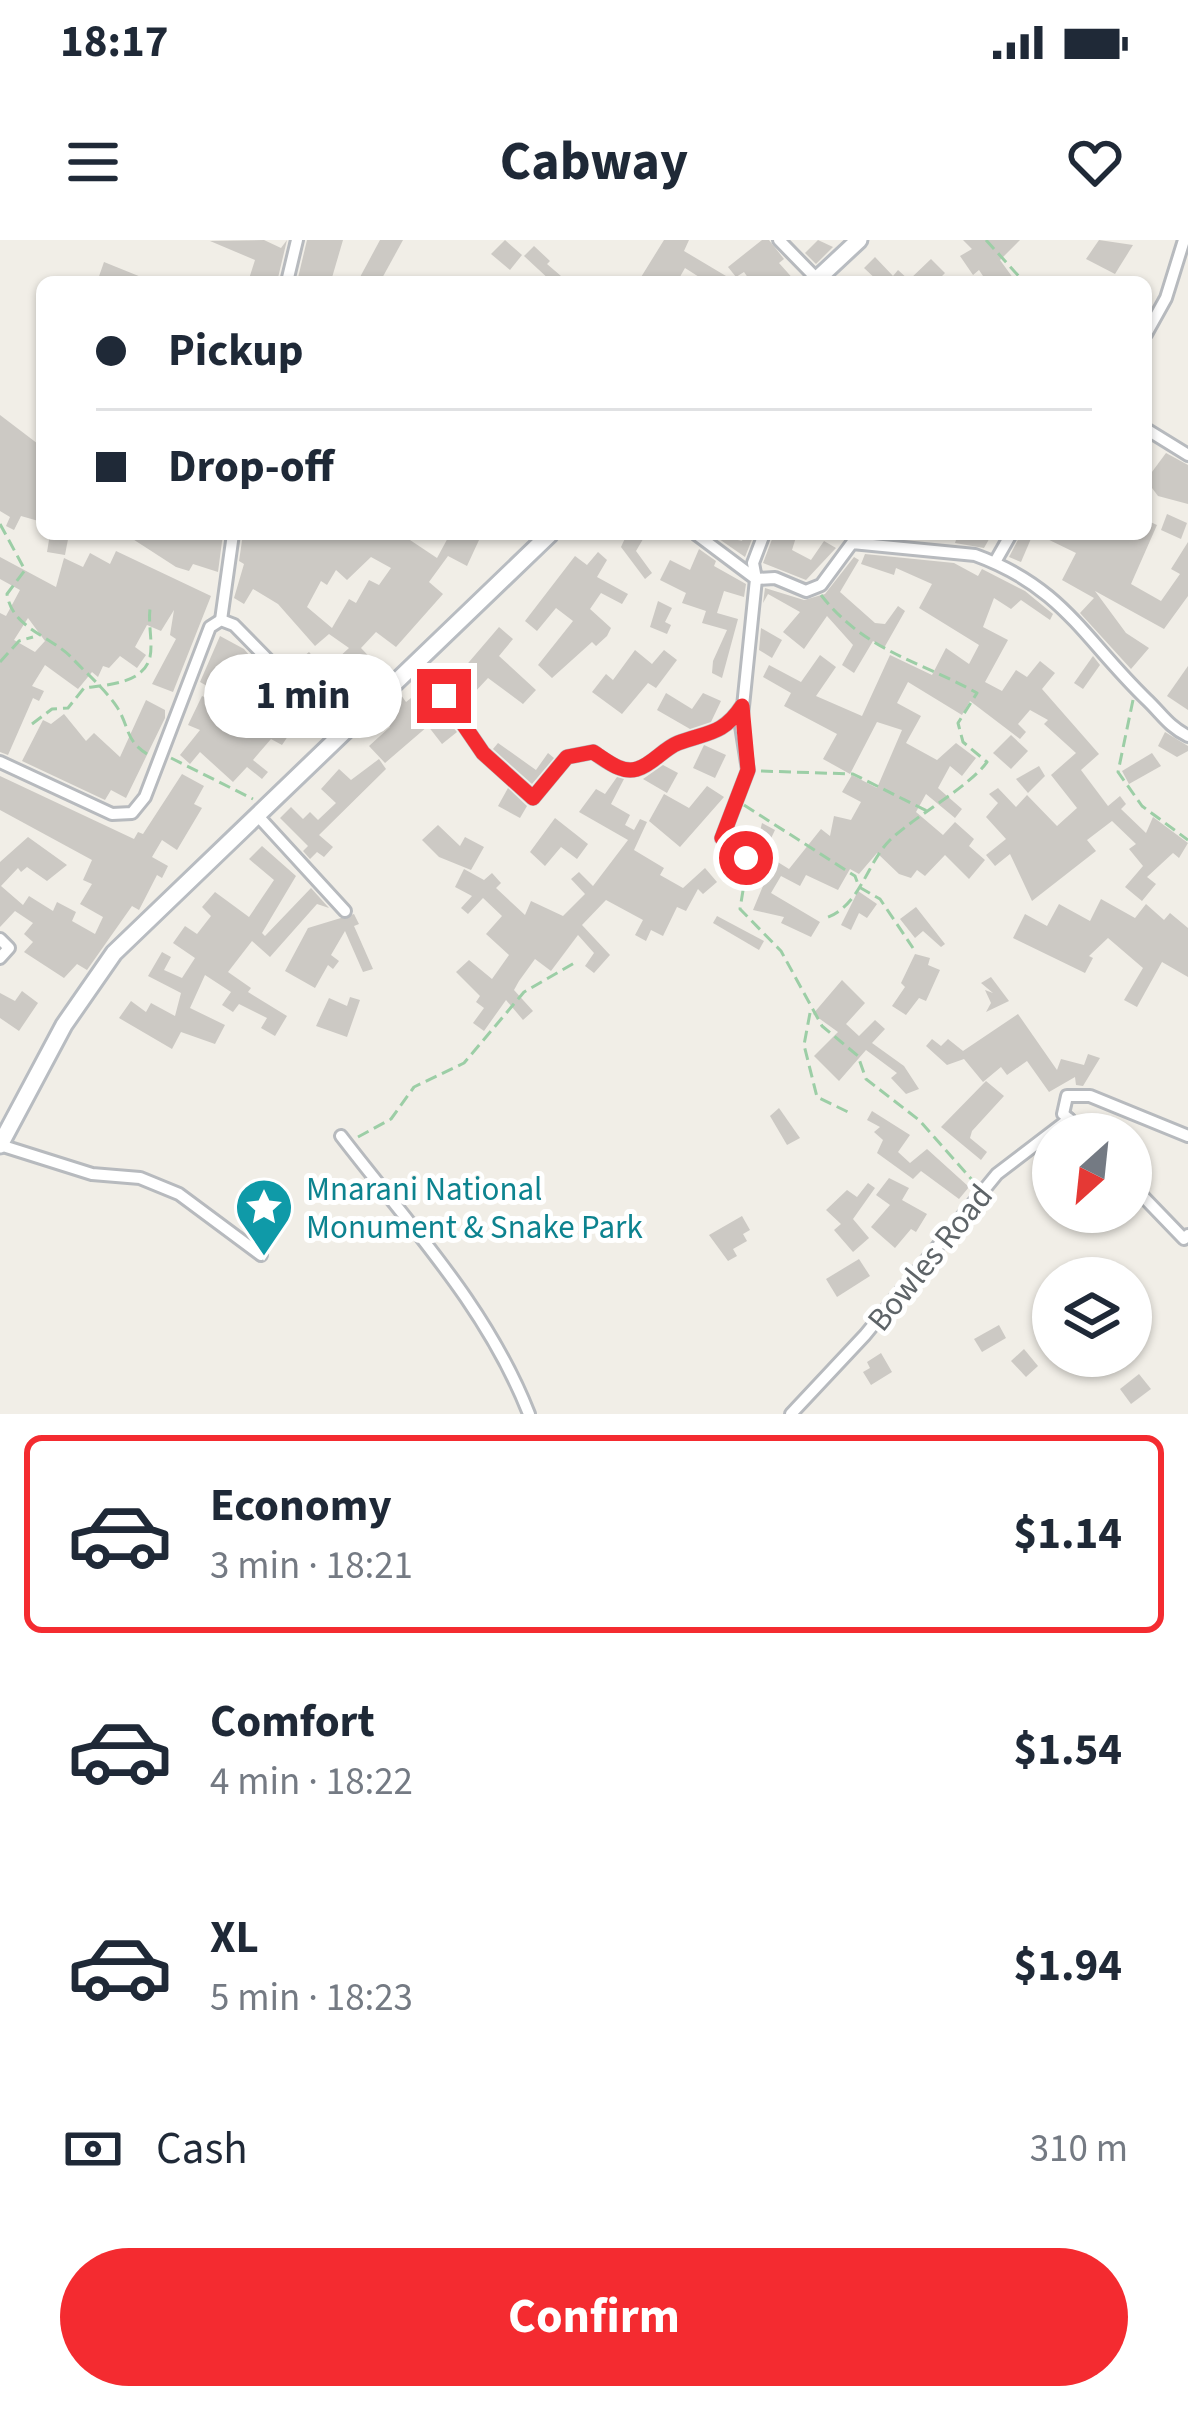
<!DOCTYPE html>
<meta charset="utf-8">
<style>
:root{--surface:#fff;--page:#f2f2f3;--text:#1f2937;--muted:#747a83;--line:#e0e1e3;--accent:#f42b30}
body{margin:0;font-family:"Source Sans 3",sans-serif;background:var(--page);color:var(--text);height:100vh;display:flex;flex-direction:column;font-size:45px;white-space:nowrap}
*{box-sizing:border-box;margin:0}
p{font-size:39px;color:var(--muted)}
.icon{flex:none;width:66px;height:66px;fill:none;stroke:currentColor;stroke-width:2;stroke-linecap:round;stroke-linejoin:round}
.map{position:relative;height:1174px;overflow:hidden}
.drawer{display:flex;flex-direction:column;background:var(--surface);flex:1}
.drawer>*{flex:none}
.top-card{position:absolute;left:36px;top:36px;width:1116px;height:264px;border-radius:18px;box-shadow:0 3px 9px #0004;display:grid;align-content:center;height:264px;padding:0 60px;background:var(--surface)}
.needle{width:78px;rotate:207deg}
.tools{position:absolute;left:1032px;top:873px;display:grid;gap:24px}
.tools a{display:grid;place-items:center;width:120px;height:120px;border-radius:50%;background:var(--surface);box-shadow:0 3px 9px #0004;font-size:60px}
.end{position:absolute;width:54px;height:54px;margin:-27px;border:15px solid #f42b30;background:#fff;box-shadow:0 0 0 6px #fff}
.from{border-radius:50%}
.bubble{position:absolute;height:84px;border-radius:42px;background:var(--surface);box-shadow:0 3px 9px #0004;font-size:39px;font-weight:700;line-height:84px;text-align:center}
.top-card b{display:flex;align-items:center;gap:42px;height:114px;font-size:45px}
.top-card b+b{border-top:3px solid var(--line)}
.top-card i{width:30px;height:30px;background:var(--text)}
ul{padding:21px 0 0;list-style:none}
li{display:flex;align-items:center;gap:36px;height:198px;margin:0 24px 18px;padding:0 36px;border:6px solid transparent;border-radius:18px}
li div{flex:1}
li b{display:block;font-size:45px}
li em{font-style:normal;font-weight:700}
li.selected{border-color:var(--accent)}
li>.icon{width:108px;height:108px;stroke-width:1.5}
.pay{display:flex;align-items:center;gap:30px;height:132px;padding:0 60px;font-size:45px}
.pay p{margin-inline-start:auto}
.cta{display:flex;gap:24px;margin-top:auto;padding:24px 60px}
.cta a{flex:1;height:138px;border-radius:72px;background:var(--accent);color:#fff;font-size:48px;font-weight:700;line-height:138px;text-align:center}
.status{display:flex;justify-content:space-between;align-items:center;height:84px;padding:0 60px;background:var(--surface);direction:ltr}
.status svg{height:33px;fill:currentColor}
header{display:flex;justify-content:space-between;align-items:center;height:156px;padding:0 60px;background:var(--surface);font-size:54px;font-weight:700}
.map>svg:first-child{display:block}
.building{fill:#ccc9c4;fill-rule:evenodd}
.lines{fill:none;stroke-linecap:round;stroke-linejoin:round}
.street-casing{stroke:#b7babe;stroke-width:16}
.secondary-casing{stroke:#b8bcc1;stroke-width:21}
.path{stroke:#9ccea6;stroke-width:3;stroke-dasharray:12 6;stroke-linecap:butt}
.street{stroke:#fff;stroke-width:10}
.secondary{stroke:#fff;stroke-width:15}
.route{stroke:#f42b30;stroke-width:15}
.labels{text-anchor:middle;stroke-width:10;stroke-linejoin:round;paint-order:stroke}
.culture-label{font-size:33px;fill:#0d838f;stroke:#fff;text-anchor:start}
.street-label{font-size:33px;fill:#5e6468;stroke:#fff}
</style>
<div class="status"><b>18:17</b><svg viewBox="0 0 49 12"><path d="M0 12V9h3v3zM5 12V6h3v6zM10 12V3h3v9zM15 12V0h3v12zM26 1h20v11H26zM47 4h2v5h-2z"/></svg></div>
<header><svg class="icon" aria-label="menu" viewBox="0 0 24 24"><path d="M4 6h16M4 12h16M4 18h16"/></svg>Cabway<svg class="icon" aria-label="heart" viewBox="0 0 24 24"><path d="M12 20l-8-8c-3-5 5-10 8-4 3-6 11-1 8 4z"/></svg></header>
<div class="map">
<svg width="1188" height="1174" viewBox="0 0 1188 1174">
<rect width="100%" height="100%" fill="#f1eee7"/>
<g class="building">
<polygon points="264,0 281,8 287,0 277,42 248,42 255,20 210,1"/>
<polygon points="307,0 343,0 331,41 319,37 317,42 297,42"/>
<polygon points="380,0 403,0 380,42 364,42 359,39"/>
<polygon points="505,0 522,15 510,30 491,14"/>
<polygon points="664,0 689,0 684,11 726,36 722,42 707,42 685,28 677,42 638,42"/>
<polygon points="762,0 769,0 784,19 779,23 796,42 751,42 744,32 736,37 728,27"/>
<polygon points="818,0 833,7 816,24 805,13"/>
<polygon points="963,0 1020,0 1000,20 1016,42 987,42 979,30 973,35 960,16 972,9"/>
<polygon points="1099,0 1133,5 1115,34 1086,19"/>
<polygon points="534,6 550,21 547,24 568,42 552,42 524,16"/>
<polygon points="875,17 893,36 898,30 909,40 931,19 945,33 936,42 879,42 864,28"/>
<polygon points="104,22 151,41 151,42 97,42"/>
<polygon points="0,175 42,207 42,282 21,276 14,290 6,286 10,277 0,271"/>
<polygon points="1166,213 1188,225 1188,264 1158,256 1146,240"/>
<polygon points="1167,274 1187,283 1181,299 1161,290"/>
<polygon points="1146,280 1157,285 1131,344 1161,361 1180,334 1171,329 1188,302 1188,356 1164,389 1095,351 1126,393 1149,408 1131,429 1080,373 1094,358 1062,340 1076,313 1037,294 1146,294"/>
<polygon points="50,294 69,294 65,315 47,312"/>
<polygon points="125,294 223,294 218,332 193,324 189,331 176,327"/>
<path d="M243,294H401L437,318L450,294H476L479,300L467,326L448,316L429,342L443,354L396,407L376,392L361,408L381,429L340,476L297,422L309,412L319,423L314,428L335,448L350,433L337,419L349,408L329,394L315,406L278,364L253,349L244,364L234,358L244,324L239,321ZM371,317L391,328L379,345L369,340L356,363L349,359L332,388L307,367L321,341L327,345L336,330L347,340Z"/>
<polygon points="627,294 646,294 636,311 652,333 645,339 621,307"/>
<polygon points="712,294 742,301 744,294 754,294 745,317"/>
<polygon points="774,294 797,294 792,310 811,320 824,301 836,308 806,340 763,323"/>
<polygon points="958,294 972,299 992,294 984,308 955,303"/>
<polygon points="1021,294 1033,294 1021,322 1009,317"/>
<polygon points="699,309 716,321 714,326 746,344 744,357 724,351 717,373 738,379 722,438 712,433 713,421 727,390 702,383 706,371 682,363 686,353 660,340 670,320 690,330"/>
<path d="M116,311L211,356L173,452L152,444L176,399L170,395L174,370L161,391L147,385L135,407L146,415L137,428L120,416L109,428L103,426L98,437L92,432L78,449L45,425L32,446L44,451L39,461L33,458L8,515L0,512V373L6,376L20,350L0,339V317L56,347L64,318L83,327L90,313L110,324ZM28,378L45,401L35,412L14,400Z"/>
<polygon points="598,312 607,320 597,337 628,354 622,364 601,353 590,369 611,388 607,396 596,406 592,402 552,438 538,425 573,381 556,368 537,391 525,381 575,316 587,325"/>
<polygon points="865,314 954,323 978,336 982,329 1025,351 1053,374 1050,380 1021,360 1011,369 994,358 983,387 1008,400 985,442 1002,451 1016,430 1027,437 1040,421 1055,433 1042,449 1099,514 1081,530 1108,566 1120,556 1126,564 1121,569 1146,593 1153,577 1188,603 1179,618 1173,613 1147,637 1156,644 1142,661 1125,647 1143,626 1129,609 1136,604 1112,581 1087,600 1096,611 1032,661 1010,614 995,626 986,615 1006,599 986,577 998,563 989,554 998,548 1016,567 1027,555 1057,586 1077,568 1051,535 1076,513 1044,484 1048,480 1030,470 1018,484 1026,492 1020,499 970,461 962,475 908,442 897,463 921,476 906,503 937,520 956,503 976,518 962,536 950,526 938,548 962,569 955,578 926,554 916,572 943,595 955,582 974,599 969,606 985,620 969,639 945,615 925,636 917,630 911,638 899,634 877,613 859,634 850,629 838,650 806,635 800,646 781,636 771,653 820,682 811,697 781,683 784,677 753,670 770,629 763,625 768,616 789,629 821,589 830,596 834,576 851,580 861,562 842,552 852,535 877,548 902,490 877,482 850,534 823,519 837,494 784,466 791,453 763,437 769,425 801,442 820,415 836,427 816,456 862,476 890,415 932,435 946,408 969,424 979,405 919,368 932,344 896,328 894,335 861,324"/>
<polygon points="854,317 859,320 840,352 875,383 885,384 898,366 905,371 884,408 873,401 854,433 842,425 853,405 827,376 804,409 783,392 800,372 768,354 763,363 765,348 804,360 825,354"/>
<polygon points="658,361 672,368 665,382 671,385 667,394 650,387"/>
<polygon points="499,387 513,399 499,416 536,450 523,464 488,438 474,453 464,443 458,449 451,443"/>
<polygon points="761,388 782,400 772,418 759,410"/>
<polygon points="220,396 244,409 249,415 244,424 305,471 282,505 271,499 253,520 268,532 262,539 247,527 233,542 200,512 190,524 180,515 200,490 188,485 202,456 233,470 241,455 219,440 214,450 200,442"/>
<polygon points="635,410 652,424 664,410 677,420 656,448 648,443 622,474 592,452 606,434 613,440"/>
<polygon points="1093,416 1100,425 1083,449 1074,443"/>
<polygon points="1188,426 1188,470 1167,456"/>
<polygon points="421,450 457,492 442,504 428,486 385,523 369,506 390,487 380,474 401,455 406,462"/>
<polygon points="666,453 692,469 703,453 721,461 711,482 690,489 657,470"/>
<polygon points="146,460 165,470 165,478 126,558 111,550 105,560 22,521 43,480 51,484 64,474 86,501 94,493 120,517"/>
<polygon points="1165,492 1188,506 1188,511 1177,517 1158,506"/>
<polygon points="1011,495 1028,511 1011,529 993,513"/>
<polygon points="498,503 536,530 548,513 554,518 532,544 493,509"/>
<polygon points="704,505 726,515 715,538 693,528"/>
<polygon points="1152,513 1161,526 1129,544 1122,531"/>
<polygon points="379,519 386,529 319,595 333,607 324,617 317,612 310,619 303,611 308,606 280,578 291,567 303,579 310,572 318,580 336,563 321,549 339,529 351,540"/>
<polygon points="663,525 678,533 667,553 643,539"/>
<polygon points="1039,526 1045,536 1028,553 1016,539"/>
<polygon points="182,534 204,546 194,564 202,568 177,610 162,600 152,617 168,626 162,638 157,635 139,670 132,666 87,730 77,724 64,738 24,712 33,702 24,694 33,683 15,671 0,687 0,622 28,597 67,625 47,641 27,627 21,632 18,628 1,646 23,665 29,656 53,671 57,662 76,672 72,681 95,694 103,677 80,664 92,644 83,640 92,620 0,570 0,536 134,599 138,592 143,594"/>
<polygon points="617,537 624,539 611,564 630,575 625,585 634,590 640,579 647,582 634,610 664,628 660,635 683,648 705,628 717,642 703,654 698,649 686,671 677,667 663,696 651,690 646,701 635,695 643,680 606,660 582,685 610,715 594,733 585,726 594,713 578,695 551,731 535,719 519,741 514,750 533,771 523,780 506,760 484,791 473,783 484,768 476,762 480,756 456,732 469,720 492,739 509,715 486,694 502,676 483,658 468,674 461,668 472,656 455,647 464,629 484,640 492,633 501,643 496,648 525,675 531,661 563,676 585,654 571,639 579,632 593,646 628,600 579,572 596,549 605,554"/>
<polygon points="707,546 724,557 680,607 649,581 664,554 689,568"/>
<polygon points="508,548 527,566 520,578 498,566"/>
<polygon points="555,578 588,604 577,619 561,607 545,626 530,612"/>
<polygon points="762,583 775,590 765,611 756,607"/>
<polygon points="438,585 460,606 465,597 484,607 471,630 439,617 422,600"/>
<polygon points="262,606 296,636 262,693 265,696 311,648 329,668 317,664 270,717 252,701 228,732 251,748 248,752 287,776 275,796 261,788 267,778 239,764 233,772 222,765 231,752 205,735 190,768 225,785 215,804 181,792 172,809 119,778 131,761 146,772 151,763 175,776 181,753 148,736 162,712 171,717 164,730 182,738 195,718 173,703 185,686 197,694 211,676 202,667 215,652 249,677 274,640 249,619"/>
<polygon points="858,651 877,664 867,678 859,673 851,690 841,685"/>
<polygon points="1101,659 1135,678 1146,664 1164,680 1170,673 1188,688 1188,737 1162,722 1137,767 1124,760 1143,728 1108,698 1089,716 1093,718 1085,733 1013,698 1025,674 1047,686 1059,664 1090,681"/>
<polygon points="916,667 945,704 941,707 923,691 915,698 900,679"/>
<polygon points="354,674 359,684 354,686 373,729 363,732 345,691 331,715 339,721 333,729 328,725 315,748 285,731 308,688"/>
<polygon points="717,676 764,701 759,710 713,683"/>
<polygon points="915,714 930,718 928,725 940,730 926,761 919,758 906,775 892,766 905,747 901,743"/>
<polygon points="991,737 1009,761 986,772 991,763 985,750 993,753 981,743"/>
<polygon points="842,740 865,763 846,784 859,796 875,780 885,789 872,803 904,826 919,849 906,854 891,838 897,833 866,810 839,841 814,816 838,792 813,774"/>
<polygon points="22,751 38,763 19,791 0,778 0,753 15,761"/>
<polygon points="350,757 360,760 347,797 316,786 329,758 347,766"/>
<polygon points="1018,774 1057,830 1061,819 1084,825 1088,814 1100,818 1083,846 1076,845 1075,837 1049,852 1027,821 1007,835 1001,827 983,842 964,819 947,825 926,806 932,799 941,806 948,799 963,811"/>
<polygon points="986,841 1004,856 972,891 970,898 987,912 981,920 941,887"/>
<polygon points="779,868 800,898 787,905 770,876"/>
<polygon points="872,871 910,895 898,912 910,923 927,909 969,947 959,959 921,931 913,939 877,913 883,900 874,892 880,887 867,880"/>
<polygon points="1099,876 1112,884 1120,894 1092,894"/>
<polygon points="889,938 909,948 902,960 927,974 916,992 911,989 895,1008 871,987 890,965 876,955"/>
<polygon points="868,943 875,948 853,979 869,998 853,1012 834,990 841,984 826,970 847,950 857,957"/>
<polygon points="742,976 750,990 743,994 747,1001 733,1009 737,1016 728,1021 709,995"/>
<polygon points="859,1019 870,1036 837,1057 826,1039"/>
<polygon points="999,1085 1006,1098 982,1112 974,1099"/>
<polygon points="1024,1109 1038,1126 1026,1137 1011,1121"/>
<polygon points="881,1113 892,1132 871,1145 863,1132 870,1128 867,1122"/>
<polygon points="1139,1134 1151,1149 1131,1164 1120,1149"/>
</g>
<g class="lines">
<defs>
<g id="street">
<polyline points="779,0 817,39"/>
<polyline points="287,42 297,0"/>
<polyline points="1146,94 1166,58 1184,0"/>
<polyline points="1146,189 1188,215"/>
<polyline points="696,294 756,339 741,486 748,530 722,598 754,623"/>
<path d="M764,294L753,323L756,339L775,338L806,351L821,345L852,303L975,315C1063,347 1084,399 1146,459C1161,473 1169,487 1188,496"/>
<polyline points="995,322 1011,294"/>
<polyline points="221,380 233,294"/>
<path d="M410,428L444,456L483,513L533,558L567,517L593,512C605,520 622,534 637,529C652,525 663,509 678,503C707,492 723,495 742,466"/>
<polyline points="0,522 112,574 132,573 145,557 210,387 221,380 234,385 341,494"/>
<polyline points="257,575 345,671"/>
<polyline points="0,699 9,708 0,718"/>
<polyline points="1069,879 1082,894"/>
<path d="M341,896C410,986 487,1067 529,1174"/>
<polyline points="0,905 92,934 140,938 179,954 261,1015"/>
<polyline points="1131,944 1184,999 1188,995"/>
<polyline points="791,1174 865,1095 997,934 1069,879 1063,874 1067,856 1090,856 1188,896"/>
</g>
<g id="secondary">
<polyline points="814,42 859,0"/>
<polyline points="0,905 64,785 114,713 550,294"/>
</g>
</defs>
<use href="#street" class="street-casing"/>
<use href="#secondary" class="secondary-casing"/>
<g class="path">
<polyline points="986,0 1024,42"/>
<path d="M0,284L25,330L7,354C12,388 49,395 71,417C86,433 105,449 117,467C130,488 125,500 147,514"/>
<path d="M821,355C866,412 918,420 977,453L958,483L963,502L987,522C969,547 915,576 890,600C866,624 861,665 826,678"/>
<polyline points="0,422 19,401 33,397"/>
<polyline points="1133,460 1118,532 1142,566 1188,600"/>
<path d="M32,484L52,469L68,468L84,448C105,445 144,444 150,417C153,402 148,384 150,369"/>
<polyline points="171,518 253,559"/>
<polyline points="761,531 853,534 927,571"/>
<polyline points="744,565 855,636 859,647 880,659 913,708"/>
<polyline points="746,632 740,669 781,711 822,786 858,816 866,839 919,880 974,942"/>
<polyline points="810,773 804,805 817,857 848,872"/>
<polyline points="358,897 391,879 414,847 464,823 524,752 576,722"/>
</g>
<use href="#street" class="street"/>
<use href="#secondary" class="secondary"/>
</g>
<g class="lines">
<path class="route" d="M444,456L483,513L533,558L567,517L593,512C606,520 621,534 637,529C652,525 663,509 678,503C707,492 723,495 742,466L748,530L722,598L746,618"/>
</g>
<defs>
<symbol id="sight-pin" viewBox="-11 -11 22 30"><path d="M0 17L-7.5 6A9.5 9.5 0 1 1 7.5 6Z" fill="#0f9aa8" stroke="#fff"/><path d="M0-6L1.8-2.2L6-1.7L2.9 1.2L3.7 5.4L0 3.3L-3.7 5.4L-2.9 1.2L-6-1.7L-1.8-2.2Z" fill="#fff"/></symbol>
</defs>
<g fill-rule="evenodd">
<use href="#sight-pin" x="231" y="934" width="66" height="90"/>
</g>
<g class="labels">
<g class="culture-label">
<text x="306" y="960">Mnarani National<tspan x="306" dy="38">Monument &amp; Snake Park</tspan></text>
</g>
<g class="street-label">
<text transform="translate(929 1017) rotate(-51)" y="12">Bowles Road</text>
</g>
</g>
</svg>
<div class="tools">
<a><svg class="needle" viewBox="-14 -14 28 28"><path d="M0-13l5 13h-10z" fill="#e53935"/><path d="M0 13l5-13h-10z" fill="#747a83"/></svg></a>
<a><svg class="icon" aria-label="layers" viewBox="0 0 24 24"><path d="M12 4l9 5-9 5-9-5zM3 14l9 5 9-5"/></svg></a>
</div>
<i class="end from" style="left:746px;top:618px"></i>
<i class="end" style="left:444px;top:456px"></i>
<div class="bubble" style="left:204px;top:414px;width:198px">1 min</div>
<div class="top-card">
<b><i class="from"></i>Pickup</b>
<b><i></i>Drop-off</b>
</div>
</div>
<section class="drawer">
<ul>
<li class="selected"><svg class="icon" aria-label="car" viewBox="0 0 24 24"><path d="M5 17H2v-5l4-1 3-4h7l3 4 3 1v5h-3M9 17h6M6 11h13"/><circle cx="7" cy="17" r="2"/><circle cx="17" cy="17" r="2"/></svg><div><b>Economy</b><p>3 min · 18:21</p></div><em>$1.14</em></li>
<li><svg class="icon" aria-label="car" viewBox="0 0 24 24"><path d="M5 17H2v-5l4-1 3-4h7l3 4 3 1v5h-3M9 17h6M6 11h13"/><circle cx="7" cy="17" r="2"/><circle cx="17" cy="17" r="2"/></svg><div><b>Comfort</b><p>4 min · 18:22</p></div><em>$1.54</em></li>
<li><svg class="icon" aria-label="car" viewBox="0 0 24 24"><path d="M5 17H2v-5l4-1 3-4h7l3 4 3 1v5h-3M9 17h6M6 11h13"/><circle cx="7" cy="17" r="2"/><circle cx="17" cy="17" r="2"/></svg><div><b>XL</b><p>5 min · 18:23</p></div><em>$1.94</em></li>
</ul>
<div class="pay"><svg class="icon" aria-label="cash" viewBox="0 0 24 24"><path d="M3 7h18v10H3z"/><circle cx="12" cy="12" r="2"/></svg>Cash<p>310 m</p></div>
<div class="cta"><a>Confirm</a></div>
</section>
